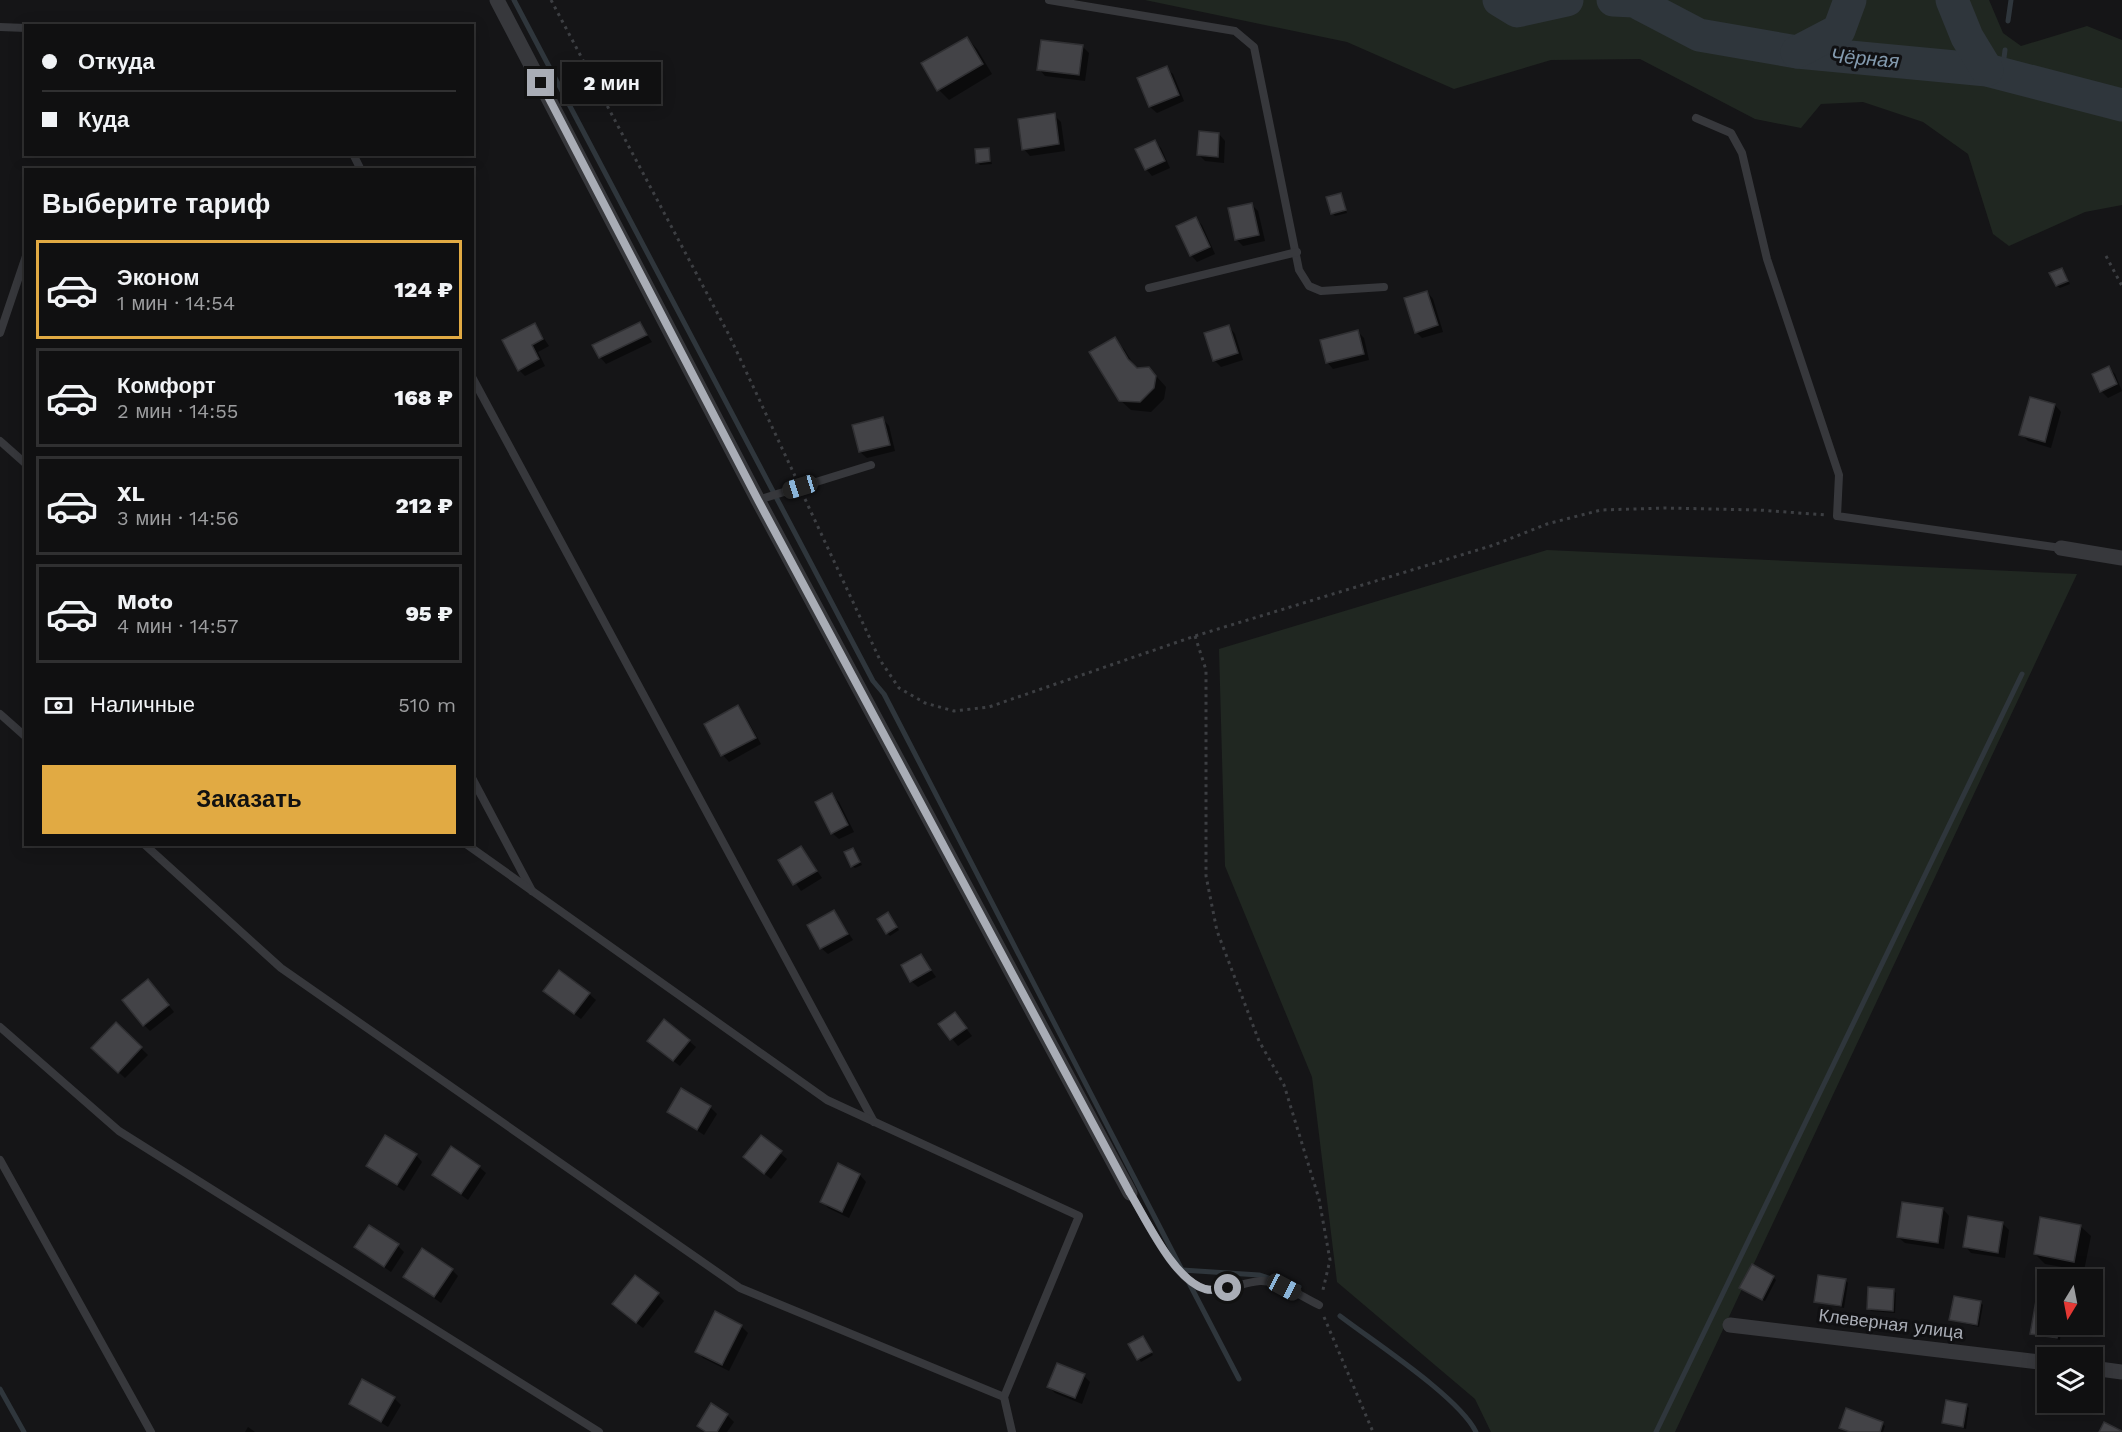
<!DOCTYPE html>
<html lang="ru">
<meta charset="utf-8">
<style>
:root{--surface:#101011;--page:#1e1e1f;--text:#f1f3f6;--muted:#9c9d9f;--line:#303031;--accent:#e1aa43}
body{margin:0;font-family:"Work Sans",sans-serif;background:var(--page);color:var(--text);height:100vh;display:flex;flex-direction:column;font-size:22px;white-space:nowrap}
*{box-sizing:border-box;margin:0}
p{font-size:20px;color:var(--muted)}
.icon{flex:none;width:33px;height:33px;fill:none;stroke:currentColor;stroke-width:2;stroke-linecap:round;stroke-linejoin:round}
.map{position:relative;flex:1;overflow:hidden}
.sheet{position:absolute;left:24px;top:168px;width:450px;height:678px;display:flex;flex-direction:column;background:var(--surface);border-radius:0px;box-shadow:0 3px 15px #0003,0 0 0 2px var(--line)}
.sheet>*{flex:none}
.hud{position:absolute;left:24px;top:24px;width:450px;height:132px;border-radius:0px;box-shadow:0 3px 15px #0003,0 0 0 2px var(--line);display:grid;align-content:center;height:132px;padding:0 18px;background:var(--surface)}
.needle{width:39px;rotate:190deg}
.buttons{position:absolute;left:2037px;top:1269px;display:grid;gap:12px}
.buttons a{display:grid;place-items:center;width:66px;height:66px;border-radius:0px;background:var(--surface);box-shadow:0 3px 15px #0003,0 0 0 2px var(--line);font-size:30px}
.end{position:absolute;width:27px;height:27px;margin:-14px;border:8px solid #a9adb6;background:#111;box-shadow:0 0 0 3px #111}
.from{border-radius:50%}
.bubble{position:absolute;height:42px;border-radius:0px;background:var(--surface);box-shadow:0 3px 15px #0003,0 0 0 2px var(--line);font-size:20px;font-weight:800;line-height:42px;text-align:center}
.car{position:absolute;width:18px;height:36px;margin:-18px -9px;border-radius:8px;box-shadow:0 0 4px 2px #0007;background:linear-gradient(#222 24%,#8ab4d8 0 40%,#222 0 76%,#8ab4d8 0 86%,#222 0)}
.hud b{display:flex;align-items:center;gap:21px;height:57px;font-size:22px}
.hud b+b{border-top:2px solid var(--line)}
.hud i{width:15px;height:15px;background:var(--text)}
ul{padding:0;list-style:none}
li{display:flex;align-items:center;gap:18px;height:99px;margin:0 12px 9px;padding:0 6px;border:3px solid var(--line);border-radius:0px}
li div{flex:1}
li b{display:block;font-size:22px}
li em{font-style:normal;font-weight:800}
li.active{border-color:var(--accent)}
li>.icon{width:54px;height:54px;stroke-width:1.5}
h2{padding:0 18px;font-size:27px;line-height:72px}
.pay{display:flex;align-items:center;gap:15px;height:66px;padding:0 18px;font-size:22px}
.pay p{margin-inline-start:auto}
.cta{display:flex;gap:12px;margin-top:auto;padding:12px 18px}
.cta a{flex:1;height:69px;border-radius:0px;background:var(--accent);color:#111;font-size:24px;font-weight:800;line-height:69px;text-align:center}
.map>svg:first-child{display:block}
.green{fill:#202721}
.shadow{fill:#0007}
.lines{fill:none;stroke-linecap:round;stroke-linejoin:round}
.stream{stroke:#2f363c;stroke-width:5}
.river{stroke:#2f363c;stroke-width:33}
.building{fill:#434347;stroke:#303033;stroke-width:1.5}
.path{stroke:#3d3f43;stroke-width:3;stroke-dasharray:3 4.5;stroke-linecap:butt}
.service{stroke:#37383c;stroke-width:8}
.minor{stroke:#37383c;stroke-width:15}
.route{stroke:#a9adb6;stroke-width:8}
.labels{text-anchor:middle;stroke-width:6;stroke-linejoin:round;paint-order:stroke}
.street-label{font-size:18px;fill:#a9adb6;stroke:#101012}
.water-label{font-size:20px;font-style:italic;fill:#839aae;stroke:#101012}
</style>
<div class="map">
<svg width="2122" height="1432" viewBox="0 0 2122 1432">
<rect width="100%" height="100%" fill="#151517"/>
<g class="green">
<polygon points="1145,0 1989,0 2003,33 2021,46 2087,26 2122,40 2122,205 2085,212 2009,246 1993,234 1968,154 1923,122 1863,102 1821,104 1801,128 1755,119 1640,59 1551,60 1454,89 1347,42"/>
<polygon points="1547,550 2077,574 1675,1432 1491,1432 1475,1399 1337,1282 1312,1077 1225,866 1219,649"/>
</g>
<g class="shadow">
<polygon points="967,38 977,49 992,74 949,100 939,90"/>
<polygon points="1082,46 1089,53 1085,81 1045,76 1039,69"/>
<polygon points="1166,68 1173,74 1184,101 1157,113 1150,107 1139,79"/>
<polygon points="1054,115 1061,122 1065,151 1030,156 1024,149"/>
<polygon points="1219,134 1225,141 1224,163 1205,161 1199,155"/>
<polygon points="1155,142 1161,148 1170,168 1152,176 1146,169"/>
<polygon points="988,150 992,164 980,165 977,162"/>
<polygon points="1341,195 1347,213 1335,216 1332,213"/>
<polygon points="1251,204 1258,211 1265,241 1243,246 1237,240"/>
<polygon points="1196,219 1202,225 1215,254 1197,262 1191,255"/>
<polygon points="2062,269 2070,284 2060,288 2057,286"/>
<polygon points="1427,292 1433,299 1443,332 1422,338 1416,332"/>
<polygon points="640,324 652,342 606,364 600,357"/>
<polygon points="535,325 549,346 538,352 545,366 525,376 519,370"/>
<polygon points="1229,327 1235,334 1243,360 1221,367 1214,360"/>
<polygon points="1358,332 1364,338 1369,360 1333,369 1327,362"/>
<polygon points="1114,339 1124,349 1137,370 1149,368 1166,387 1164,399 1151,412 1131,410 1120,400"/>
<polygon points="2109,368 2115,374 2122,391 2108,398 2101,391"/>
<polygon points="2055,405 2061,412 2051,448 2028,441 2021,434"/>
<polygon points="883,419 889,426 895,451 867,458 860,452"/>
<polygon points="738,707 744,714 761,744 729,762 723,755"/>
<polygon points="832,795 839,802 854,832 839,839 832,833"/>
<polygon points="801,848 822,878 801,891 780,860"/>
<polygon points="855,852 862,865 855,868 852,866"/>
<polygon points="834,911 853,940 828,954 821,948"/>
<polygon points="888,914 899,930 890,936 887,933"/>
<polygon points="921,956 936,977 918,987 911,981"/>
<polygon points="155,988 174,1012 150,1031 144,1025"/>
<polygon points="589,994 596,1000 581,1019 552,997"/>
<polygon points="955,1014 972,1036 958,1046 940,1024"/>
<polygon points="116,1024 148,1055 125,1078 93,1048"/>
<polygon points="689,1041 696,1047 680,1066 655,1047"/>
<polygon points="710,1107 717,1114 704,1135 669,1112"/>
<polygon points="761,1137 787,1159 771,1179 751,1163"/>
<polygon points="416,1155 422,1162 404,1191 367,1166"/>
<polygon points="839,1165 860,1175 866,1182 849,1218 828,1208 822,1201"/>
<polygon points="479,1167 486,1173 468,1200 434,1175"/>
<polygon points="1943,1209 1949,1216 1944,1249 1905,1243 1898,1237"/>
<polygon points="2003,1224 2009,1230 2005,1258 1971,1253 1965,1246"/>
<polygon points="2080,1226 2091,1236 2084,1271 2045,1264 2035,1254"/>
<polygon points="398,1246 404,1252 391,1272 356,1247"/>
<polygon points="452,1270 458,1276 441,1303 405,1277"/>
<polygon points="1773,1277 1776,1280 1765,1301 1741,1288"/>
<polygon points="1845,1280 1848,1283 1844,1308 1815,1301"/>
<polygon points="1893,1290 1896,1293 1895,1313 1871,1311 1869,1308"/>
<polygon points="658,1295 664,1301 643,1328 620,1310"/>
<polygon points="1980,1302 1983,1305 1979,1327 1951,1320"/>
<polygon points="2048,1324 2062,1324 2060,1340 2032,1333"/>
<polygon points="741,1326 748,1333 729,1371 703,1358 697,1351"/>
<polygon points="1145,1341 1153,1355 1141,1362 1130,1345"/>
<polygon points="1084,1376 1090,1382 1082,1404 1055,1393 1049,1387"/>
<polygon points="394,1398 401,1405 388,1427 351,1403"/>
<polygon points="1966,1405 1969,1408 1966,1429 1944,1423"/>
<polygon points="727,1415 734,1422 727,1432 705,1432 699,1426"/>
<polygon points="1882,1424 1885,1426 1883,1432 1848,1432 1840,1428"/>
<polygon points="248,1427 255,1432 245,1432"/>
</g>
<g class="lines">
<g class="stream">
<polyline points="514,0 873,681 884,694 1182,1270"/>
<polyline points="2008,21 2011,0"/>
<polyline points="2002,74 2005,50"/>
<polyline points="1182,1270 1259,1275 1272,1279"/>
<polyline points="1188,1281 1239,1379"/>
<polyline points="1281,1282 1299,1287"/>
<path d="M1340,1316C1374,1342 1459,1397 1476,1432"/>
<polyline points="0,1389 24,1432"/>
<polyline points="1656,1432 2022,674"/>
</g>
<g class="river">
<polyline points="1499,0 1517,11 1567,0"/>
<polyline points="1613,0 1634,1 1699,35 1797,52 1987,70 2122,105"/>
<polyline points="1952,0 1967,37 1987,70"/>
<polyline points="1797,52 1839,30 1850,0"/>
</g>
</g>
<g class="building">
<polygon points="967,37 983,64 937,91 921,63"/>
<polygon points="1041,40 1083,45 1079,75 1037,70"/>
<polygon points="1167,66 1179,95 1149,107 1137,78"/>
<polygon points="1055,113 1059,144 1022,150 1018,119"/>
<polygon points="1199,131 1219,133 1218,157 1197,155"/>
<polygon points="1155,140 1165,161 1145,170 1135,149"/>
<polygon points="989,148 990,161 976,163 975,149"/>
<polygon points="1341,193 1346,210 1331,214 1326,197"/>
<polygon points="1252,203 1259,235 1235,240 1228,208"/>
<polygon points="1196,217 1210,247 1190,256 1176,226"/>
<polygon points="2062,268 2068,281 2056,286 2049,273"/>
<polygon points="1427,291 1438,325 1415,333 1404,298"/>
<polygon points="640,322 647,335 599,358 592,345"/>
<polygon points="535,323 543,339 532,345 539,359 518,371 502,340"/>
<polygon points="1229,325 1238,353 1213,361 1204,333"/>
<polygon points="1358,330 1364,354 1326,363 1320,340"/>
<polygon points="1115,337 1128,359 1137,368 1149,367 1156,376 1154,388 1140,402 1119,401 1089,352"/>
<polygon points="2109,366 2117,384 2100,392 2092,374"/>
<polygon points="2030,397 2055,404 2045,442 2019,435"/>
<polygon points="883,417 890,445 859,452 852,425"/>
<polygon points="738,705 756,738 721,756 704,724"/>
<polygon points="832,793 848,825 831,834 815,802"/>
<polygon points="801,846 817,871 793,885 778,860"/>
<polygon points="853,848 860,862 851,867 844,852"/>
<polygon points="834,910 848,934 820,949 807,925"/>
<polygon points="888,912 897,927 886,934 877,919"/>
<polygon points="921,954 931,970 910,982 901,965"/>
<polygon points="559,970 590,993 574,1014 543,991"/>
<polygon points="148,979 169,1005 143,1026 122,1000"/>
<polygon points="955,1012 967,1028 950,1040 938,1024"/>
<polygon points="664,1019 690,1040 673,1061 647,1041"/>
<polygon points="116,1022 142,1047 118,1073 91,1048"/>
<polygon points="681,1088 711,1106 697,1130 667,1112"/>
<polygon points="385,1135 417,1154 397,1185 366,1166"/>
<polygon points="761,1135 782,1151 764,1174 743,1157"/>
<polygon points="451,1146 480,1166 461,1194 432,1175"/>
<polygon points="838,1163 860,1174 842,1212 820,1202"/>
<polygon points="1902,1202 1943,1208 1938,1243 1897,1237"/>
<polygon points="1968,1216 2003,1222 1998,1253 1963,1247"/>
<polygon points="2040,1217 2081,1225 2074,1262 2034,1254"/>
<polygon points="369,1225 399,1244 384,1267 354,1247"/>
<polygon points="422,1248 453,1269 434,1297 403,1277"/>
<polygon points="1752,1264 1774,1276 1762,1300 1739,1288"/>
<polygon points="635,1275 659,1293 636,1323 612,1304"/>
<polygon points="1818,1275 1846,1279 1841,1306 1814,1302"/>
<polygon points="1868,1287 1894,1289 1893,1311 1867,1309"/>
<polygon points="2037,1295 2048,1297 2048,1324 2060,1324 2057,1338 2030,1334"/>
<polygon points="1954,1296 1981,1301 1977,1325 1949,1320"/>
<polygon points="715,1311 742,1325 722,1365 695,1352"/>
<polygon points="1143,1336 1152,1352 1137,1360 1128,1344"/>
<polygon points="1057,1363 1085,1374 1075,1398 1047,1387"/>
<polygon points="362,1379 395,1397 381,1422 349,1404"/>
<polygon points="1946,1400 1967,1404 1963,1427 1942,1423"/>
<polygon points="711,1403 728,1414 717,1432 706,1432 697,1426"/>
<polygon points="1846,1408 1883,1422 1880,1432 1850,1432 1839,1428"/>
<polygon points="2104,1422 2122,1431 2122,1432 2099,1432"/>
</g>
<g class="lines">
<g class="path">
<polyline points="551,0 729,335 795,476"/>
<polyline points="2106,256 2122,286"/>
<polyline points="805,499 880,660 899,688 925,703 954,711 989,707 1195,636 1494,545 1547,524 1601,510 1665,508 1759,510 1826,515"/>
<polyline points="1195,636 1206,670 1206,876 1217,931 1259,1041 1284,1085 1319,1199 1330,1260 1322,1294"/>
<polyline points="1324,1317 1373,1432"/>
</g>
<g class="service">
<polyline points="1049,0 1235,31 1254,47 1299,270 1309,286 1321,291 1384,287"/>
<polyline points="0,27 26,28"/>
<polyline points="1696,118 1731,133 1742,153 1767,259 1839,475 1837,516 2061,548"/>
<polyline points="353,154 361,170"/>
<polyline points="1149,288 1297,252"/>
<polyline points="0,333 26,256"/>
<polyline points="472,377 874,1122"/>
<polyline points="0,441 26,464"/>
<polyline points="758,500 871,465"/>
<polyline points="0,714 26,737"/>
<polyline points="472,778 532,891"/>
<polyline points="144,844 281,968 740,1288 1004,1397"/>
<polyline points="466,844 827,1100 1079,1216 1004,1397 1012,1432"/>
<polyline points="0,1027 119,1131 599,1432"/>
<polyline points="0,1160 151,1432"/>
<path d="M1130,1193C1146,1219 1174,1281 1205,1289C1223,1294 1242,1282 1260,1281C1279,1280 1302,1297 1319,1305"/>
</g>
<g class="minor">
<polyline points="497,0 758,500 1130,1193"/>
<polyline points="2061,548 2122,558"/>
<polyline points="1730,1325 2048,1363"/>
<polyline points="2092,1368 2122,1372"/>
</g>
</g>
<g class="lines">
<path class="route" d="M541,83L758,500L1130,1193C1146,1219 1174,1280 1205,1289C1213,1291 1220,1289 1228,1288"/>
</g>
<g class="labels">
<g class="street-label">
<text transform="translate(1891 1324) rotate(7)" y="6">Клеверная улица</text>
</g>
<g class="water-label">
<text transform="translate(1865 58) rotate(5)" y="7">Чёрная</text>
</g>
</g>
</svg>
<div class="buttons">
<a><svg class="needle" viewBox="-14 -14 28 28"><path d="M0-13l5 13h-10z" fill="#e53935"/><path d="M0 13l5-13h-10z" fill="#9c9d9f"/></svg></a>
<a><svg class="icon" aria-label="layers" viewBox="0 0 24 24"><path d="M12 4l9 5-9 5-9-5zM3 14l9 5 9-5"/></svg></a>
</div>
<i class="end from" style="left:1228px;top:1288px"></i>
<i class="end" style="left:541px;top:83px"></i>
<div class="bubble" style="left:562px;top:62px;width:99px">2 мин</div>
<i class="car" style="left:800px;top:487px;rotate:253deg"></i>
<i class="car" style="left:1284px;top:1287px;rotate:118deg"></i>
<div class="hud">
<b><i class="from"></i>Откуда</b>
<b><i></i>Куда</b>
</div>
<section class="sheet">
<h2>Выберите тариф</h2>
<ul>
<li class="active"><svg class="icon" aria-label="car" viewBox="0 0 24 24"><path d="M5 17H2v-5l4-1 3-4h7l3 4 3 1v5h-3M9 17h6M6 11h13"/><circle cx="7" cy="17" r="2"/><circle cx="17" cy="17" r="2"/></svg><div><b>Эконом</b><p>1 мин · 14:54</p></div><em>124 ₽</em></li>
<li><svg class="icon" aria-label="car" viewBox="0 0 24 24"><path d="M5 17H2v-5l4-1 3-4h7l3 4 3 1v5h-3M9 17h6M6 11h13"/><circle cx="7" cy="17" r="2"/><circle cx="17" cy="17" r="2"/></svg><div><b>Комфорт</b><p>2 мин · 14:55</p></div><em>168 ₽</em></li>
<li><svg class="icon" aria-label="car" viewBox="0 0 24 24"><path d="M5 17H2v-5l4-1 3-4h7l3 4 3 1v5h-3M9 17h6M6 11h13"/><circle cx="7" cy="17" r="2"/><circle cx="17" cy="17" r="2"/></svg><div><b>XL</b><p>3 мин · 14:56</p></div><em>212 ₽</em></li>
<li><svg class="icon" aria-label="car" viewBox="0 0 24 24"><path d="M5 17H2v-5l4-1 3-4h7l3 4 3 1v5h-3M9 17h6M6 11h13"/><circle cx="7" cy="17" r="2"/><circle cx="17" cy="17" r="2"/></svg><div><b>Moto</b><p>4 мин · 14:57</p></div><em>95 ₽</em></li>
</ul>
<div class="pay"><svg class="icon" aria-label="cash" viewBox="0 0 24 24"><path d="M3 7h18v10H3z"/><circle cx="12" cy="12" r="2"/></svg>Наличные<p>510 m</p></div>
<div class="cta"><a>Заказать</a></div>
</section>
</div>
